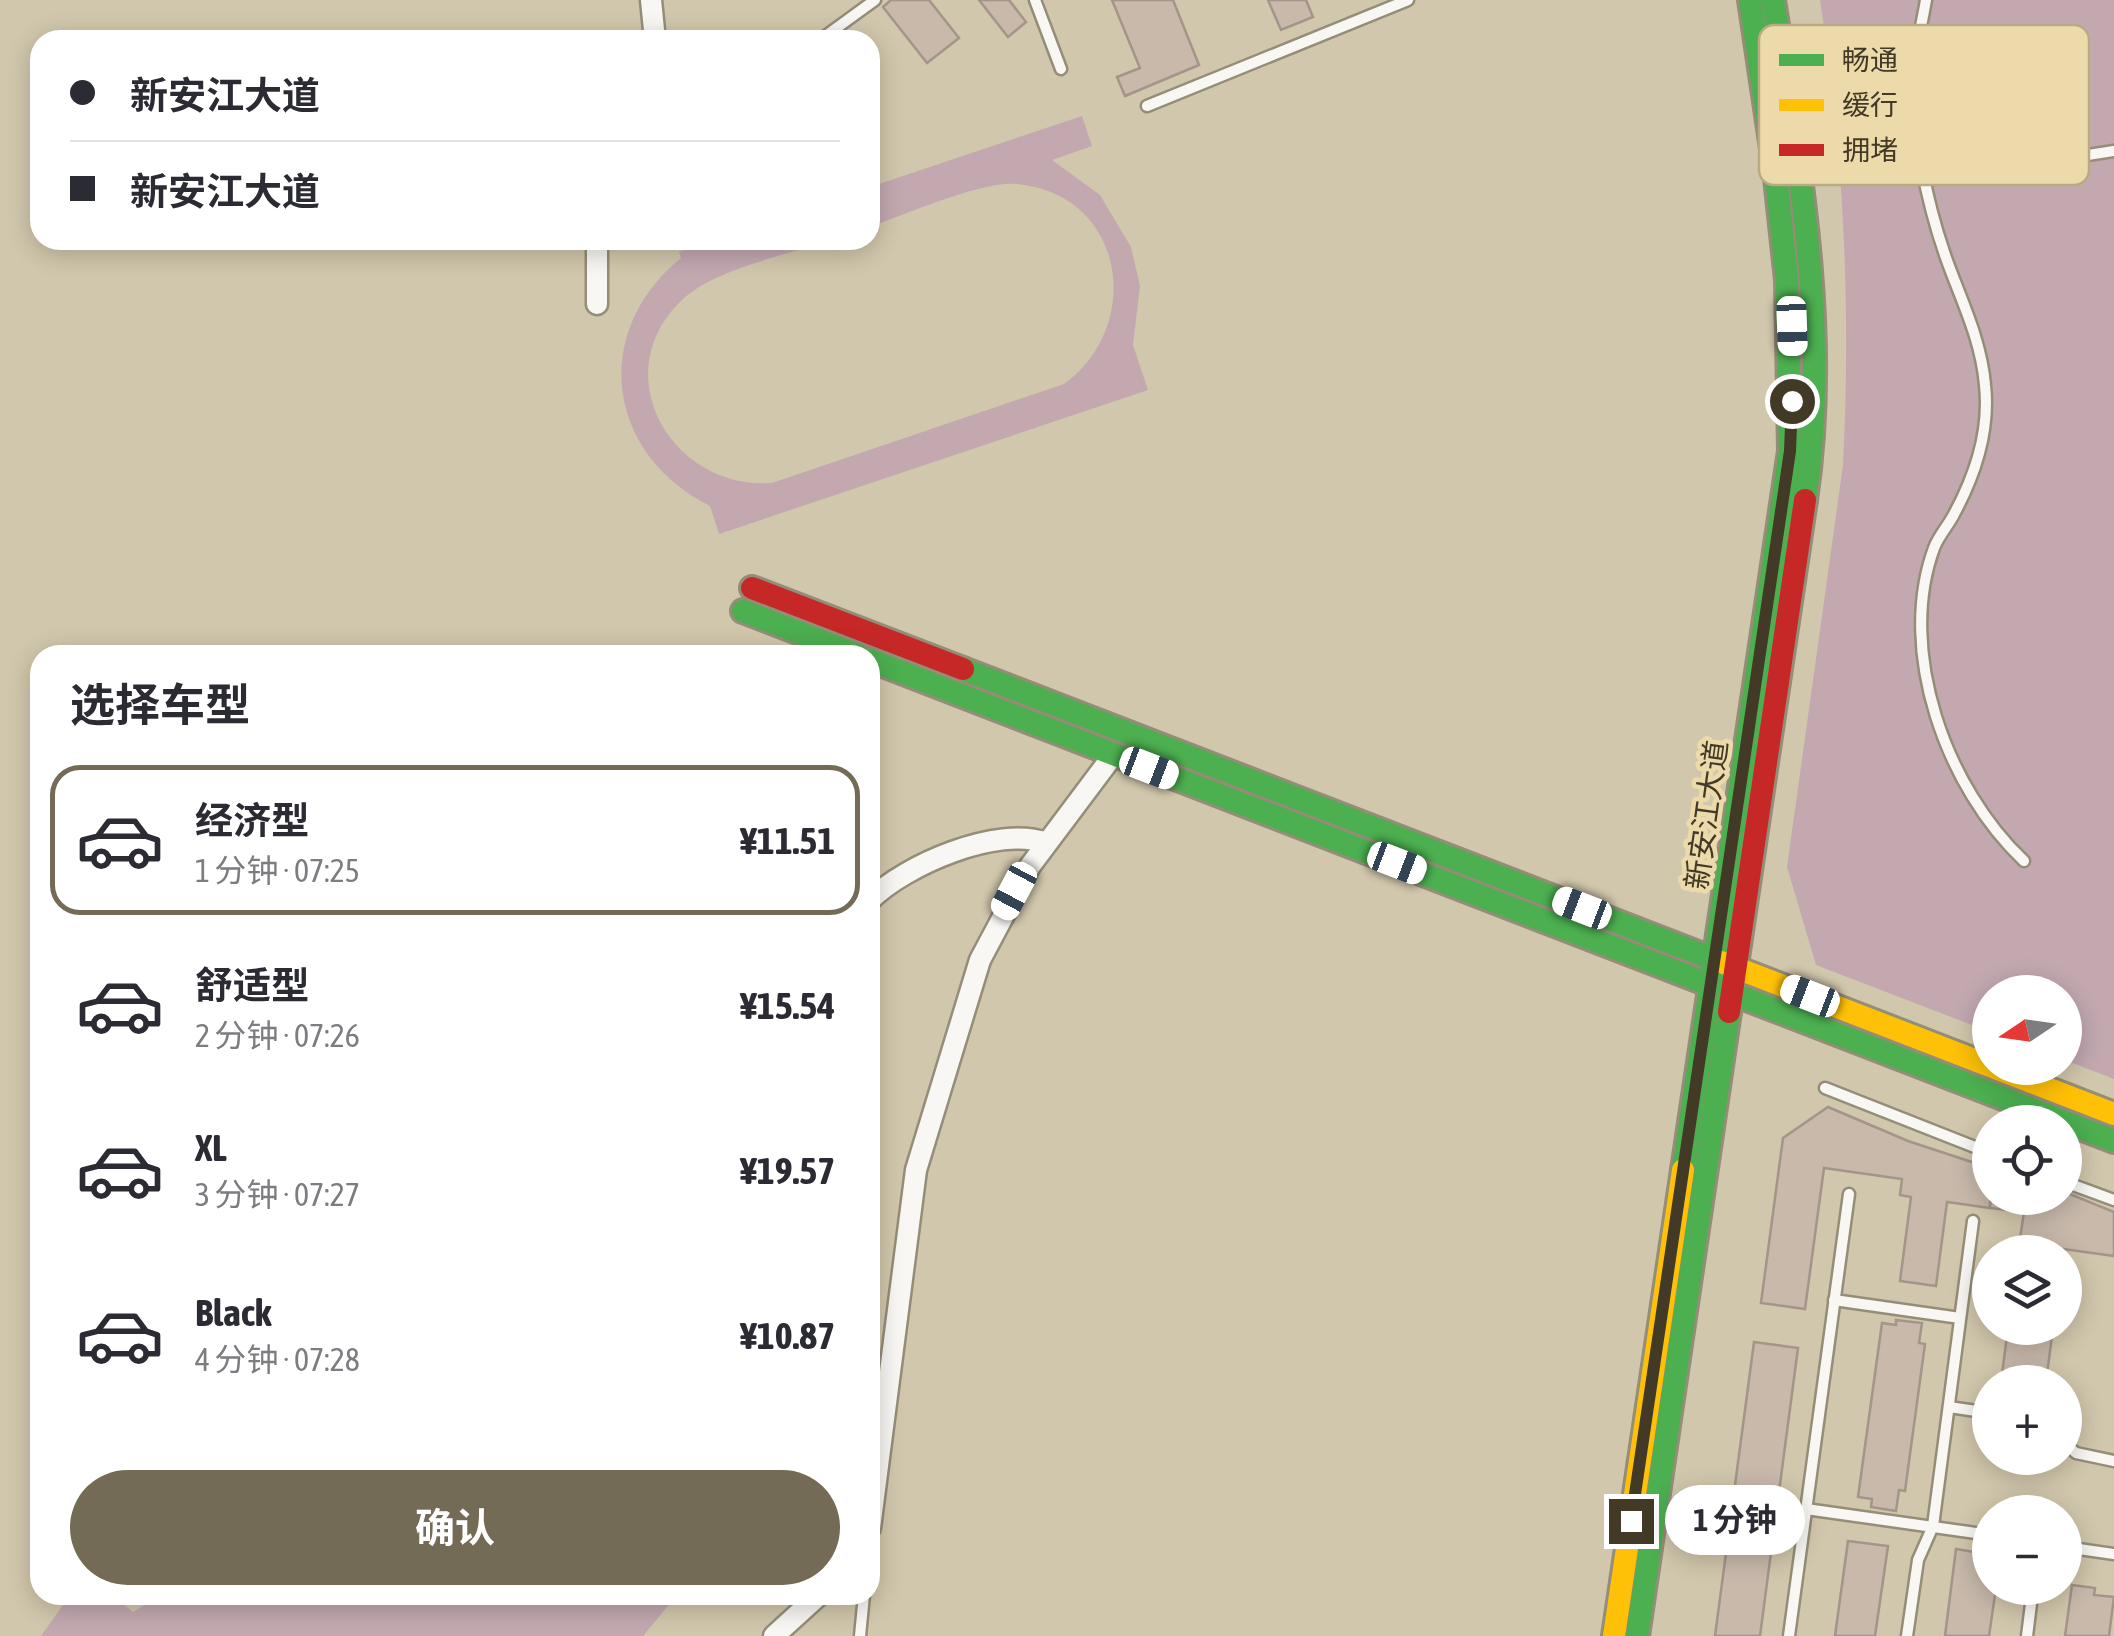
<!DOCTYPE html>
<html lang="zh">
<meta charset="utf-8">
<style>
:root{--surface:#fff;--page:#f7f7f7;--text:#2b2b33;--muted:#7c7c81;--line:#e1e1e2;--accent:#746b56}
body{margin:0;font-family:"Asap Condensed","Noto Sans SC",sans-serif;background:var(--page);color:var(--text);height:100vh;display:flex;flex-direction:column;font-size:38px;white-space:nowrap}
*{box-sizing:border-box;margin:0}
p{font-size:32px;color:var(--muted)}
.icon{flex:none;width:55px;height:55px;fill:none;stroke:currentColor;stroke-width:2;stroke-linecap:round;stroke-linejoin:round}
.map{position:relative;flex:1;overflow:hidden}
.sheet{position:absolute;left:30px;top:645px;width:850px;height:960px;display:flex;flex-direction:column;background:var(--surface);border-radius:30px;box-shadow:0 5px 25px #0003}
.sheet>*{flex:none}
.hud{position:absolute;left:30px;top:30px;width:850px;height:220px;border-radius:30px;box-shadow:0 5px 25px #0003;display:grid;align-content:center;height:220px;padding:0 40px;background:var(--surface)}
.needle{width:65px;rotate:257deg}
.controls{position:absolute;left:1972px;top:975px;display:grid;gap:20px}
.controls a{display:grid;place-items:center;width:110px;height:110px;border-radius:50%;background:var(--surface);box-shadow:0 5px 25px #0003;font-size:50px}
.end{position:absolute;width:45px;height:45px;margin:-22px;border:12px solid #423a27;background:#fff;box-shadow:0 0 0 5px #fff}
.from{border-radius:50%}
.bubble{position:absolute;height:70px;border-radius:35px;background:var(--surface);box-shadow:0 5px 25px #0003;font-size:32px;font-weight:700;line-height:70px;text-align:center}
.car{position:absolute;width:30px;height:60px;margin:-30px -15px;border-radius:12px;box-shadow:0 0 8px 2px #0007;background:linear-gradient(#fff 24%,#345 0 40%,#fff 0 76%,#345 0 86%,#fff 0)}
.hud b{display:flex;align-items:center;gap:35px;height:95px;font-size:38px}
.hud b+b{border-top:2px solid var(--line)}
.hud i{width:25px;height:25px;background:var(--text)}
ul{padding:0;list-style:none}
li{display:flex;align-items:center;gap:30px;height:150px;margin:0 20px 15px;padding:0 20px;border:5px solid transparent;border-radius:30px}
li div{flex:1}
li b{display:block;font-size:38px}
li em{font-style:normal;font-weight:700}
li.on{border-color:var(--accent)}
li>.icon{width:90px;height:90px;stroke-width:1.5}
h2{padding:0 40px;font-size:45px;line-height:120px}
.action{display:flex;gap:20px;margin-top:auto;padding:20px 40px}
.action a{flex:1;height:115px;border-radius:60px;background:var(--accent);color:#fff;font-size:40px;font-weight:700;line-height:115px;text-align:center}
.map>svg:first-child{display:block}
.green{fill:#c3a8b0}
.building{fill:#c8b9ab;stroke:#a39588;stroke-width:2.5}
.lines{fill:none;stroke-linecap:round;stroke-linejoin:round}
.lane-casing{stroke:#948d78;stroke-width:15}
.street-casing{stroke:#948d78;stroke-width:25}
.fast-casing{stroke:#948d78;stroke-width:28}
.slow-casing{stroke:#948d78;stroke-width:28}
.jam-casing{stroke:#948d78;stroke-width:28}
.lane{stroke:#f8f7f3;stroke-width:10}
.street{stroke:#f8f7f3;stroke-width:20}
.fast{stroke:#4caf50;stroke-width:22}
.slow{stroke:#ffc107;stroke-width:22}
.jam{stroke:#c62828;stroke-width:22}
.route{stroke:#423a27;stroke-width:12}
.labels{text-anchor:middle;stroke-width:9;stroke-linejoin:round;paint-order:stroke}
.street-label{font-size:30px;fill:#423a27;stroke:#eddaaa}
.key{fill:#eddaaa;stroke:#baaa83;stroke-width:2.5}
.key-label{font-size:28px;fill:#423a27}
</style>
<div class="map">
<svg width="2114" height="1636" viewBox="0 0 2114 1636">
<rect width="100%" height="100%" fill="#d1c7ac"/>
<g class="green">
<path d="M1820,0H2114V1079L2065,1060V992H1990V1032L1816,965L1787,867L1843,465C1851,308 1844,155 1820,0Z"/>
<path d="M1082,116L1092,146L1052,160L1100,195L1131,247L1140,286L1133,345L1148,390L719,534L710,506C606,454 590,332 681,258L679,252L714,240H831C787,255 714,269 682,300C604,374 672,490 772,483L1064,384C1145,325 1125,194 1017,184C981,181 907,214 870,227V187Z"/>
<polygon points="70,1595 112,1595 133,1612 161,1595 677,1595 643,1636 41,1636"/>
</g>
<g class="building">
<polygon points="891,0 929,0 959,38 927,63 883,7"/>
<polygon points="979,0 1009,0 1026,22 1008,37"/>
<polygon points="1112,0 1173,0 1199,65 1125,96 1117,77 1140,68"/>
<polygon points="1268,0 1306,0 1313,17 1281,30"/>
<polygon points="1828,1107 1908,1141 1990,1168 1990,1208 1947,1202 1936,1286 1900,1281 1911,1197 1900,1195 1902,1179 1824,1168 1805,1309 1761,1303 1783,1138"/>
<polygon points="2065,1192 2114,1212 2114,1256 2063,1249 2063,1252 2018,1252 2024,1212 1990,1208 1991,1198 2065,1198"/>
<polygon points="1896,1320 1922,1323 1919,1343 1925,1344 1905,1491 1899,1490 1896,1511 1871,1507 1872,1499 1858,1497 1882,1323 1896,1325"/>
<polygon points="2008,1328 2053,1328 2046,1382 2001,1382"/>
<polygon points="1754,1342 1798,1348 1760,1636 1715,1636"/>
<polygon points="1848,1541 1888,1546 1875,1636 1835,1636"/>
<polygon points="1956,1549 1980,1553 1979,1559 1990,1560 1990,1588 1996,1588 1989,1636 1945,1636"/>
<polygon points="2072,1585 2095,1588 2094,1595 2114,1597 2109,1636 2065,1636"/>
</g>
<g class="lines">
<defs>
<g id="lane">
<polyline points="1035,0 1061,69"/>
<path d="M1926,0C1922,24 1915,50 1914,75C1911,129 1927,203 1945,255C1960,298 1981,338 1985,385C1990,431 1975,476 1953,516C1947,527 1938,537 1934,548C1896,651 1947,789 2024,861"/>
<polyline points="820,40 875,0"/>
<polyline points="1147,106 1408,0"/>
<polyline points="1926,180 2114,151"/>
<polyline points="1825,1088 1990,1153"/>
<polyline points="2065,1182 2114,1200"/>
<polyline points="1834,1300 1960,1318"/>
<polyline points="1949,1407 1990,1413"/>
<polyline points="2065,1444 2076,1453 2114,1461"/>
<polyline points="1806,1509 1990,1535"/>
<polyline points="2065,1547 2114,1554"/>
<polyline points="860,1636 864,1595"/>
<polyline points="1789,1636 1849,1194"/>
<polyline points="1907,1636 1918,1560 1933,1526 1973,1221"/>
<polyline points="2027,1636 2033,1588"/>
</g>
<g id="street">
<polyline points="651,0 655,40"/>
<polyline points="597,304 597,240"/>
<path d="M870,900C905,865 998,825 1046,843"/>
<polyline points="870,1528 916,1170 980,960 1030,866 1114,754"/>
<polyline points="774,1636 819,1595"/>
</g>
<g id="fast">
<path d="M1773,0C1799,164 1830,334 1805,500"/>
<polyline points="743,611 857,655"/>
<polyline points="870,660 2114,1141"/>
<polyline points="963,669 1721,962"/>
<polyline points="1683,1170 1790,451 1787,280 1775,169 1750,0"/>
<polyline points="1637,1636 1729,1012"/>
</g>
<g id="slow">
<polyline points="1721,962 1990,1066"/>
<polyline points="1995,1068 2114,1114"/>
<polyline points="1614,1636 1683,1170"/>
</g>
<g id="jam">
<polyline points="752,588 963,669"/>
<polyline points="1729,1012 1805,500"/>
</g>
</defs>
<use href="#lane" class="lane-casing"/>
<use href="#street" class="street-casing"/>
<use href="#fast" class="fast-casing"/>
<use href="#slow" class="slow-casing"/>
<use href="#jam" class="jam-casing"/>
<use href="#lane" class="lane"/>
<use href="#street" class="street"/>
<use href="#fast" class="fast"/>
<use href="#slow" class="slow"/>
<use href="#jam" class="jam"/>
</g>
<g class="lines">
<polyline class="route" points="1631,1521 1790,451 1792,401"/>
</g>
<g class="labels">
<g class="street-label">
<text transform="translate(1707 815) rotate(-82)" y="10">新安江大道</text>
</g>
</g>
<rect x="1759" y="25" width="330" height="160" rx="15" class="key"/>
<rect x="1779" y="54" width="45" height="12" fill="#4caf50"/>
<rect x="1779" y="99" width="45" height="12" fill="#ffc107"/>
<rect x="1779" y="144" width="45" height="12" fill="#c62828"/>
<g class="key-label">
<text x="1842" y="70">畅通</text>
<text x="1842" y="115">缓行</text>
<text x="1842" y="160">拥堵</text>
</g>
</svg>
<div class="controls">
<a><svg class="needle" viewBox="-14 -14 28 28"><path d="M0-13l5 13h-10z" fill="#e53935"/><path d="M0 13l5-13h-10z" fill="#7c7c81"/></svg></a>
<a><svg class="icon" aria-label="locate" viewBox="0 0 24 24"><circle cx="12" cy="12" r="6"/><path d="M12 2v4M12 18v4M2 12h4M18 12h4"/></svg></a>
<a><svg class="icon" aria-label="layers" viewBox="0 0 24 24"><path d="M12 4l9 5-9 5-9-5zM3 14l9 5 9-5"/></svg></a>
<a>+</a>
<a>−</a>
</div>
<i class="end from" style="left:1792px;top:401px"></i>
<i class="end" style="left:1631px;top:1521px"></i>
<div class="bubble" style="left:1665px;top:1485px;width:140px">1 分钟</div>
<i class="car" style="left:1792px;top:326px;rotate:178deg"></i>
<i class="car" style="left:1149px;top:768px;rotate:111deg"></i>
<i class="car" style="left:1397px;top:863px;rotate:111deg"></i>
<i class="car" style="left:1014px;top:891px;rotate:208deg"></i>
<i class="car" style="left:1582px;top:908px;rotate:291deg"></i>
<i class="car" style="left:1810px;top:996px;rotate:291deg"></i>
<div class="hud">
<b><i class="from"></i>新安江大道</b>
<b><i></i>新安江大道</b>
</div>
<section class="sheet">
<h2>选择车型</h2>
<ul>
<li class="on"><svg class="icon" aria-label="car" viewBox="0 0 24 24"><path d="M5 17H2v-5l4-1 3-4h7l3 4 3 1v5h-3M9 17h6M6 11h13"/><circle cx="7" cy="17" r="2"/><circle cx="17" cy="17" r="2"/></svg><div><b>经济型</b><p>1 分钟 · 07:25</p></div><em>¥11.51</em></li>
<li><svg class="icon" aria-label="car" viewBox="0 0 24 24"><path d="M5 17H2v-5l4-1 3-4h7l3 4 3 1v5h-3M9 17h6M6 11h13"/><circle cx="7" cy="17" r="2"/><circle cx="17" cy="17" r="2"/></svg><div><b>舒适型</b><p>2 分钟 · 07:26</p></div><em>¥15.54</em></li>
<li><svg class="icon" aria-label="car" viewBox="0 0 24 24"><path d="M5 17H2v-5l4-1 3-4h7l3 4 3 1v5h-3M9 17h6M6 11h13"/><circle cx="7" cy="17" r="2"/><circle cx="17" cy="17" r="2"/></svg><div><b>XL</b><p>3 分钟 · 07:27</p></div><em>¥19.57</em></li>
<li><svg class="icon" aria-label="car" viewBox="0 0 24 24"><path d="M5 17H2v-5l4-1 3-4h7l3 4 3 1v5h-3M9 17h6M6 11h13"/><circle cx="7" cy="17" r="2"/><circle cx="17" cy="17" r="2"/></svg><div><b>Black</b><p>4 分钟 · 07:28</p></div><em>¥10.87</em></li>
</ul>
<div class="action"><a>确认</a></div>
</section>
</div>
